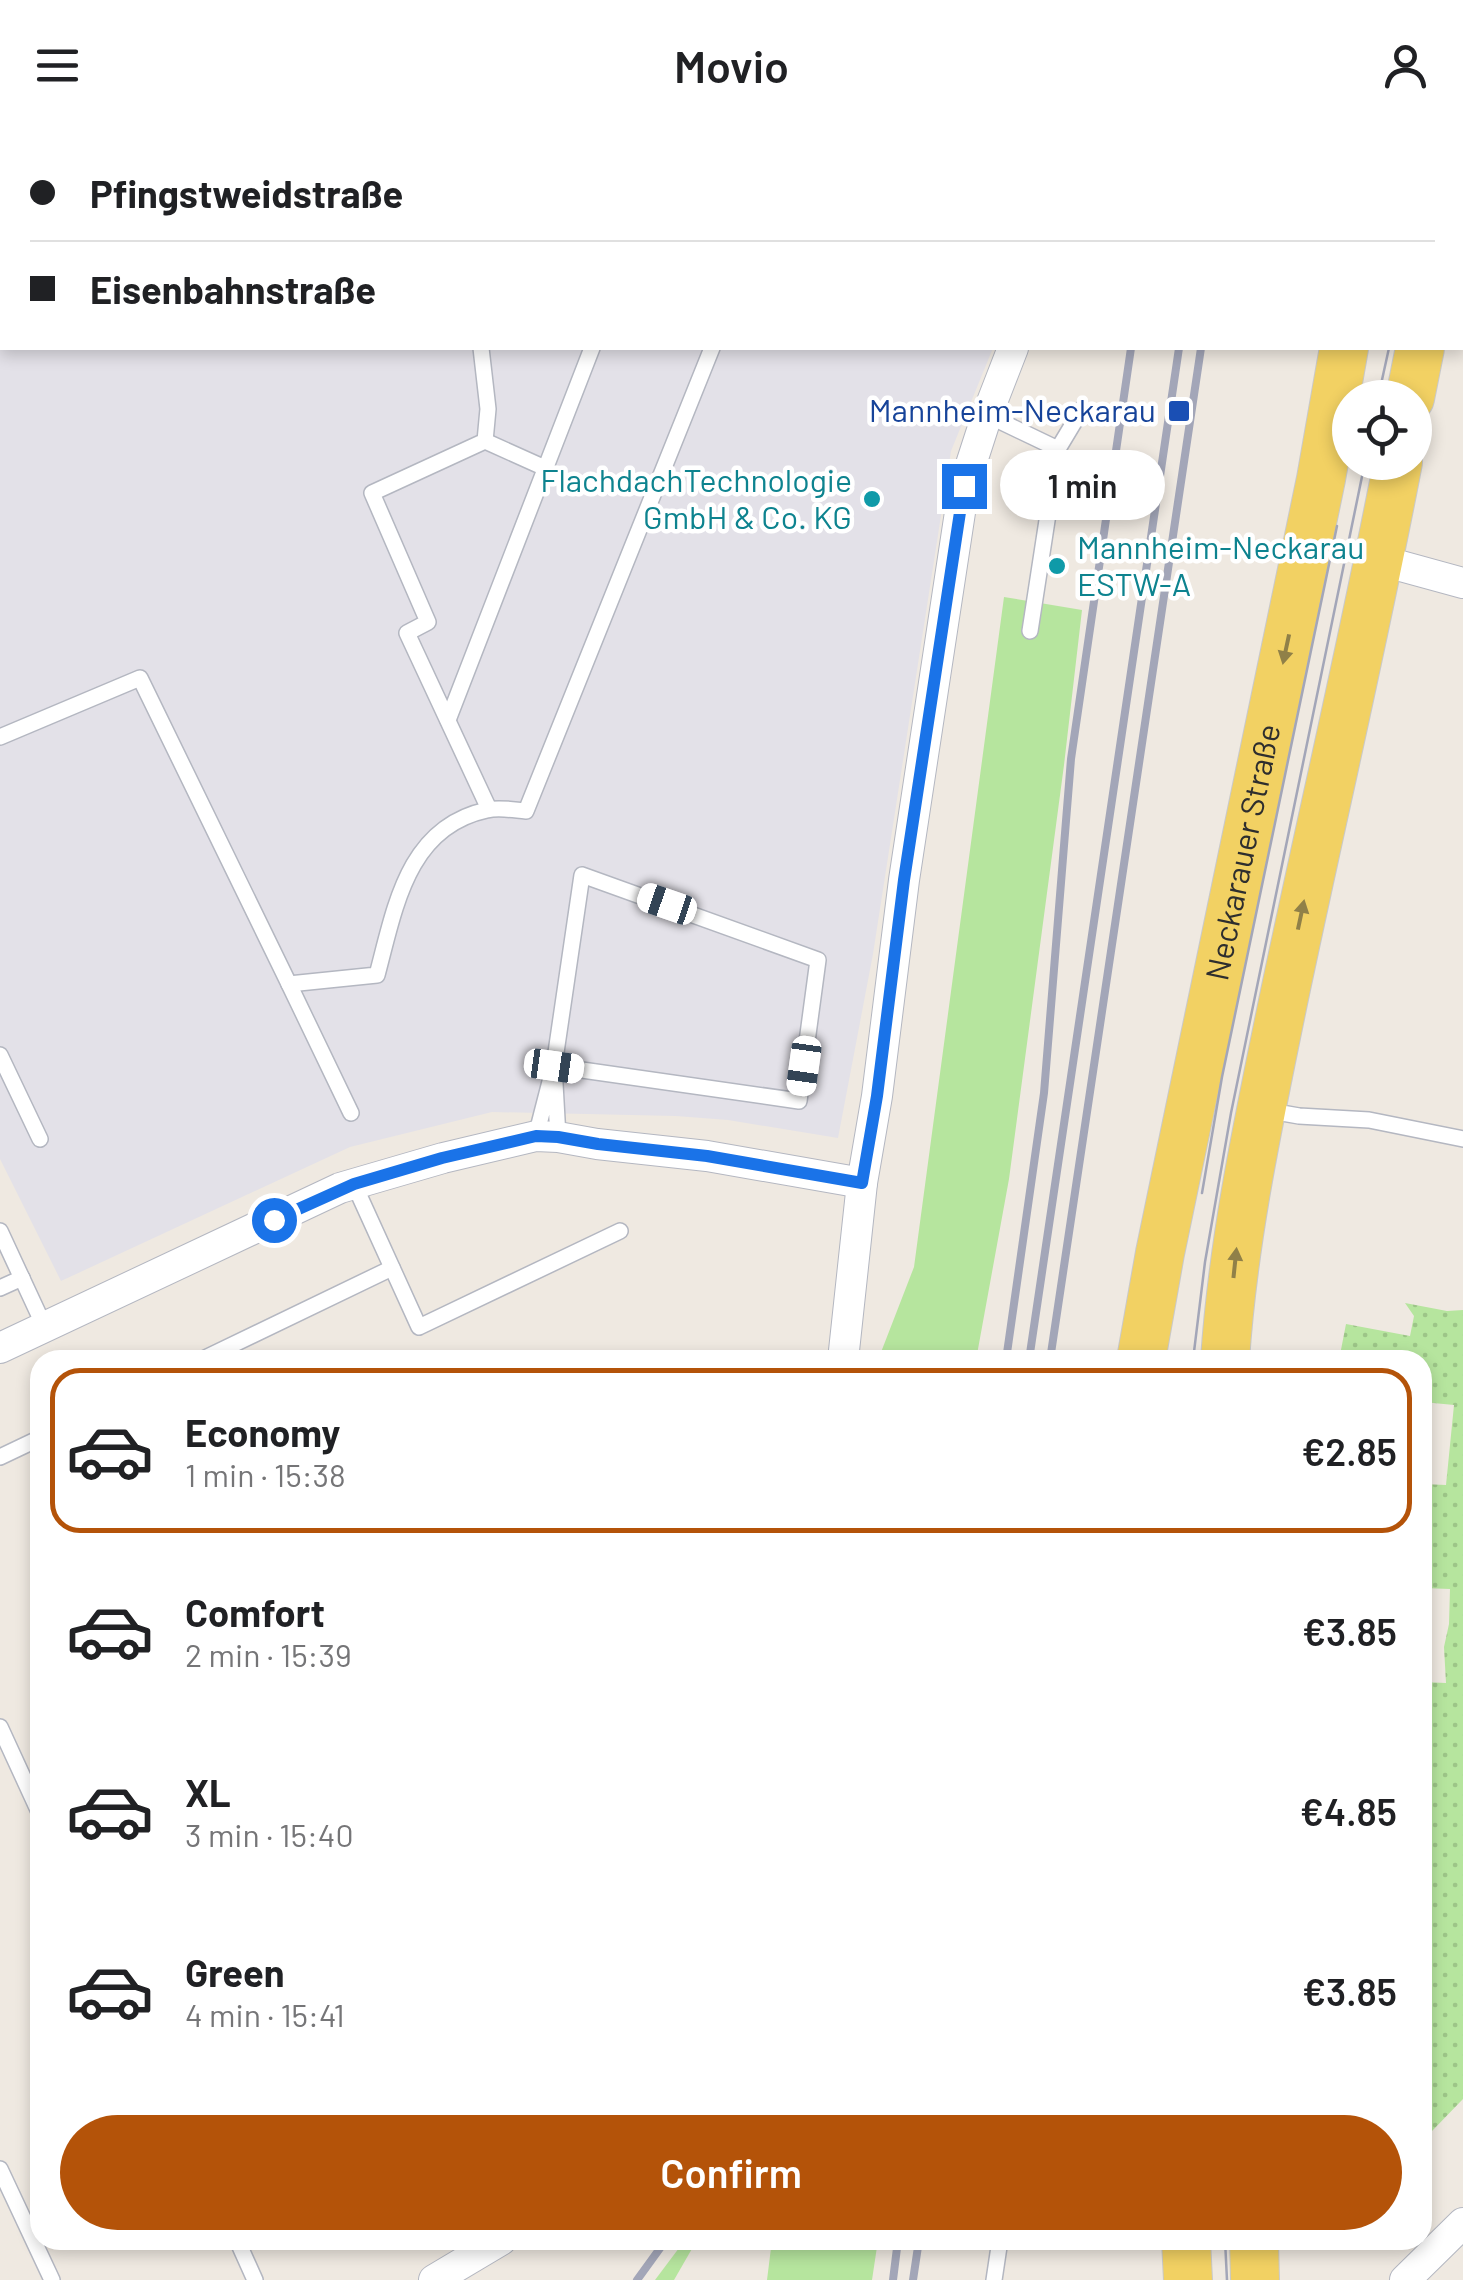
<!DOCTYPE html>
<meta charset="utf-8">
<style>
:root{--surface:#fff;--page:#f2f2f2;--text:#202124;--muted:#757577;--line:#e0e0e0;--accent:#b45309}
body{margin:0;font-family:Barlow,sans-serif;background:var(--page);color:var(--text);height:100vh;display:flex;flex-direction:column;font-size:38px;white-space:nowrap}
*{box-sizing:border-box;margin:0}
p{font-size:32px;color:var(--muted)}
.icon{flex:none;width:55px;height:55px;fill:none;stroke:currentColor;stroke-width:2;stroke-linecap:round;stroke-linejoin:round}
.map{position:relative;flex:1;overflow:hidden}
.panel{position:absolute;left:30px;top:1220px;width:1402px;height:900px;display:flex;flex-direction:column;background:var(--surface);border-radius:30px;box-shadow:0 5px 15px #0003}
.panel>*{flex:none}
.banner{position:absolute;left:0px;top:0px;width:1465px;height:220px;box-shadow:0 5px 15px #0003;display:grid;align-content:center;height:220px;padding:0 30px;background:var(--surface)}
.buttons{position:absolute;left:1332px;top:250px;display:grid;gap:20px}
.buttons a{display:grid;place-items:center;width:100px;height:100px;border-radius:50%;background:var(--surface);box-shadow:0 5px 15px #0003;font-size:50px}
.end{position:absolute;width:45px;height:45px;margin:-22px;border:12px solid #1a73e8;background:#fff;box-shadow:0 0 0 5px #fff}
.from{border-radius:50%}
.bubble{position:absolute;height:70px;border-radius:35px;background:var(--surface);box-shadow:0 5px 15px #0003;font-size:32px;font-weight:600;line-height:70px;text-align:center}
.car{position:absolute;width:30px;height:60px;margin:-30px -15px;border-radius:12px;box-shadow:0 0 8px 2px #0007;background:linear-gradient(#fff 24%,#345 0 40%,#fff 0 76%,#345 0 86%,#fff 0)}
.banner b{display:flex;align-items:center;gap:35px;height:95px;font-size:38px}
.banner b+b{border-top:2px solid var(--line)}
.banner i{width:25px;height:25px;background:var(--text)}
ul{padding:18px 0 0;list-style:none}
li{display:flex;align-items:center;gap:30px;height:165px;margin:0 20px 15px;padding:0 10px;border:5px solid transparent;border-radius:30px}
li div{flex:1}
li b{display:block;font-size:38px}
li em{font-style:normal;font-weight:600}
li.selected{border-color:var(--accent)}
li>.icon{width:90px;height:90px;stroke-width:1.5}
.action{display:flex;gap:20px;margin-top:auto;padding:20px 30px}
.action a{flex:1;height:115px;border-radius:60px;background:var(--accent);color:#fff;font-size:40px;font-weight:600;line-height:115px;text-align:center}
header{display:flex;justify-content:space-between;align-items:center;height:130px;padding:0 30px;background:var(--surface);font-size:45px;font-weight:600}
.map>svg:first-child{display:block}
.industrial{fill:#e3e1e8}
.grass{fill:#b6e59e}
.park{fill:url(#park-dots)}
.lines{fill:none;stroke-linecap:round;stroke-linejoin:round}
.lane-casing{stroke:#b4b7c1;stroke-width:18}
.street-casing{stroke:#b4b7c1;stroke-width:32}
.primary-casing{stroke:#c9c9c9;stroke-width:50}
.lane{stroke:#fff;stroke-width:15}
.street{stroke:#fff;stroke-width:30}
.primary{stroke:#f2d163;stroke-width:48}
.tram{stroke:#a3a6b8;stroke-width:2.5}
.rail{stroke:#a3a6b8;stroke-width:8}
.oneway{fill:#908048}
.route{stroke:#1a73e8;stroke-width:12}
.transit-dot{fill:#1a4fb4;stroke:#fff;stroke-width:4}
.culture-dot{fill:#0f9aa8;stroke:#fff;stroke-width:4}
.labels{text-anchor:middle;stroke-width:9;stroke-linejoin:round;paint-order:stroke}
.transit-label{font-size:32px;fill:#164399;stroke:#fff;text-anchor:end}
.culture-label{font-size:32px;fill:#0d838f;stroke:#fff;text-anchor:end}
.street-label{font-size:32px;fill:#2e2e2e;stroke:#fff}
</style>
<header><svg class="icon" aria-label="menu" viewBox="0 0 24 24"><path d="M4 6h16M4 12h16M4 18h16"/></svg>Movio<svg class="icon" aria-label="person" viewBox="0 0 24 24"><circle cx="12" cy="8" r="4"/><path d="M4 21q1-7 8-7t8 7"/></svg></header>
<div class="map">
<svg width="1463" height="2150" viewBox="0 0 1463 2150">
<defs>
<pattern id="park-dots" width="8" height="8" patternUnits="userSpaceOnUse" patternTransform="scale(2.5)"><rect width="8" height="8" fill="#b6e59e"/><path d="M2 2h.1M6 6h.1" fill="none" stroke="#9dc588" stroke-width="1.8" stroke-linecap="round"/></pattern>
</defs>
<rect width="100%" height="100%" fill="#efe9e1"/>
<polygon class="industrial" points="0,0 1078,0 1077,2 2,2 2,218 993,218 951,321 873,824 838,1008 728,990 676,986 492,982 350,1017 61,1151 0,1029"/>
<g class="grass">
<polygon points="1004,467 1082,480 1064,635 1009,1049 976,1230 878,1230 914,1137"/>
<polygon points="685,2110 697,2110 674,2150 655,2150"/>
<polygon points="772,2110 878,2110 872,2150 767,2150"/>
</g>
<polygon class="park" points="1405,1173 1447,1181 1463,1180 1463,1969 1432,2001 1422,1992 1422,1552 1446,1553 1444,1517 1449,1494 1450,1459 1423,1458 1422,1354 1446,1355 1454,1275 1423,1272 1422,1230 1339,1230 1346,1194 1410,1206 1414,1186"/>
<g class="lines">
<defs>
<g id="lane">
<polyline points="419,2 424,0"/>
<polyline points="798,2 799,0"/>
<polyline points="0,194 2,193"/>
<polyline points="481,218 488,279 485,311 372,363 428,492 407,503 489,679"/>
<polyline points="987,285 1058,319"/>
<polyline points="485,311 545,338"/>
<polyline points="1030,501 1058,319 1082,279"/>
<polyline points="448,590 592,218"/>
<polyline points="0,607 140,548 289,854"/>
<polyline points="0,925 40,1009"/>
<polyline points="1265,980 1299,986 1369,990 1463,1009"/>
<path d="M351,983L289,854L377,845C395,778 407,697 487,680C499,677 514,680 526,681L712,218"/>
<polyline points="536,1006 554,936 582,745 818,830 799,971 554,936 558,1007"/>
<polyline points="354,1054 419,1197 620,1101"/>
<polyline points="0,1101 45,1198"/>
<polyline points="0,1158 22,1148"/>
<polyline points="201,1230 392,1138"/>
<polyline points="0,1327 40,1308"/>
<polyline points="0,1597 40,1684"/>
<polyline points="0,2039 52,2150"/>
<polyline points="237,2110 255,2150"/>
<polyline points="994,2150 1000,2110"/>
</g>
<g id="street">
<polyline points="1089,2 1089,0"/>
<polyline points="1379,430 1463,453"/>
<polyline points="0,1218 340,1058 443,1028 536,1006 558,1007 597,1014 707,1026 862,1053"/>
<polyline points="843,1230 862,1053 877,966 904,750 964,356 987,285 1013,218"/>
<polyline points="434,2150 501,2110"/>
<polyline points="1405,2150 1463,2093"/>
</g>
<g id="primary">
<polyline points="1385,2 1386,0"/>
<polyline points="1459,2 1459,0"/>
<polyline points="1410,268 1420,218"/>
<path id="s1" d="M1141,1230L1160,1123L1321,349L1344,218"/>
<path d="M1225,1230C1233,1110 1258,994 1282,877C1320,695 1363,515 1398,332"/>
<polyline points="1186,2110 1188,2150"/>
<polyline points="1254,2110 1255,2150"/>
</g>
</defs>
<use href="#lane" class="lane-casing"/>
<use href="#street" class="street-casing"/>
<use href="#primary" class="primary-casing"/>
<use href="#lane" class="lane"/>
<use href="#street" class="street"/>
<use href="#primary" class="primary"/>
<g class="tram">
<polyline points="1418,2 1418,0"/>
<polyline points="1378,268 1389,218"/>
<polyline points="1202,1063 1222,947 1337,396"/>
<polyline points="1193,1230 1205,1132 1231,983 1365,332"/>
<polyline points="1225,2110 1227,2150"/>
</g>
<g class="rail">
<polyline points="1163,2 1163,0"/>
<polyline points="1211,2 1211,0"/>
<polyline points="1232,2 1233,0"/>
<polyline points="1006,1230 1044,963 1071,629 1131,218"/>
<polyline points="1029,1230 1179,218"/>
<polyline points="1050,1230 1201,218"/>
<polyline points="637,2150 666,2110"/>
<polyline points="893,2150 898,2110"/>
<polyline points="913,2150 919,2110"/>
</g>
</g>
<defs><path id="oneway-solid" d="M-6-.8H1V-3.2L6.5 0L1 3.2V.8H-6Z" transform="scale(2.5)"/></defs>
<g class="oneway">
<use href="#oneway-solid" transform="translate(1286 519) rotate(102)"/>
<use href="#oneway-solid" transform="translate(1301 785) rotate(-78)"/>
<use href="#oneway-solid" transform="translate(1235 1133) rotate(-84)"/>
</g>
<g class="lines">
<polyline class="route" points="274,1090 354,1054 442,1028 536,1006 558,1007 598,1014 707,1026 862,1053 877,966 904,750 964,356"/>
</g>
<rect class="transit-dot" x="1167" y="269" width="24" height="24" rx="5"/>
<g class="culture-dot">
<circle cx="872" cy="369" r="10"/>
<circle cx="1057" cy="436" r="10"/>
</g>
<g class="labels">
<g class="transit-label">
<text x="1156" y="292">Mannheim-Neckarau</text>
</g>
<g class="culture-label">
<text x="852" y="362">FlachdachTechnologie<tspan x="852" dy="37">GmbH &amp; Co. KG</tspan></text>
<text x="1077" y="429" text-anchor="start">Mannheim-Neckarau<tspan x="1077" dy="37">ESTW-A</tspan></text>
</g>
<g class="street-label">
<text dy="11" stroke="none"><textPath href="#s1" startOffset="518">Neckarauer Straße</textPath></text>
</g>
</g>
</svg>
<div class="buttons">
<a><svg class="icon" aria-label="locate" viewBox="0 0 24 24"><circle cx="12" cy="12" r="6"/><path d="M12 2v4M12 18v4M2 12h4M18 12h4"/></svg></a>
</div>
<i class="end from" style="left:274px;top:1090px"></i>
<i class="end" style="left:964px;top:356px"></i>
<div class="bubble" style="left:1000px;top:320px;width:165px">1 min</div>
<i class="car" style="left:667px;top:774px;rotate:289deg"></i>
<i class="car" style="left:554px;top:936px;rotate:98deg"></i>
<i class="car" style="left:804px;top:936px;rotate:188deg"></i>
<div class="banner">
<b><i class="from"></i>Pfingstweidstraße</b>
<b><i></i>Eisenbahnstraße</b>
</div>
<section class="panel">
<ul>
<li class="selected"><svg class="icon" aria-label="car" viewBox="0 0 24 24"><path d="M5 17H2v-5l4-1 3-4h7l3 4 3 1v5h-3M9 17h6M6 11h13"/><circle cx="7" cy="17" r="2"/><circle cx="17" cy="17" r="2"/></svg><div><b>Economy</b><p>1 min · 15:38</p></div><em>€2.85</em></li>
<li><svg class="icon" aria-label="car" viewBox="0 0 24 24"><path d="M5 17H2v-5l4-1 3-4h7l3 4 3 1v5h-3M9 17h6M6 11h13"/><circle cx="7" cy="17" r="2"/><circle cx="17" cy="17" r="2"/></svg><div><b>Comfort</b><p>2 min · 15:39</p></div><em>€3.85</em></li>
<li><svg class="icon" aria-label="car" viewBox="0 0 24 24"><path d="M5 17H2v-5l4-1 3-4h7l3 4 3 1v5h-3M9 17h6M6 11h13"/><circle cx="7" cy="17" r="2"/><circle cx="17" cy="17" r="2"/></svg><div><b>XL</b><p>3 min · 15:40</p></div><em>€4.85</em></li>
<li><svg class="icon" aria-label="car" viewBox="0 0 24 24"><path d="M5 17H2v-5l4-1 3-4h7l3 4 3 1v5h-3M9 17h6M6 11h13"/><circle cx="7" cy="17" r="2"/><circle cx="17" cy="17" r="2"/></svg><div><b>Green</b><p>4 min · 15:41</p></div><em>€3.85</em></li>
</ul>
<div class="action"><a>Confirm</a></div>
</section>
</div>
